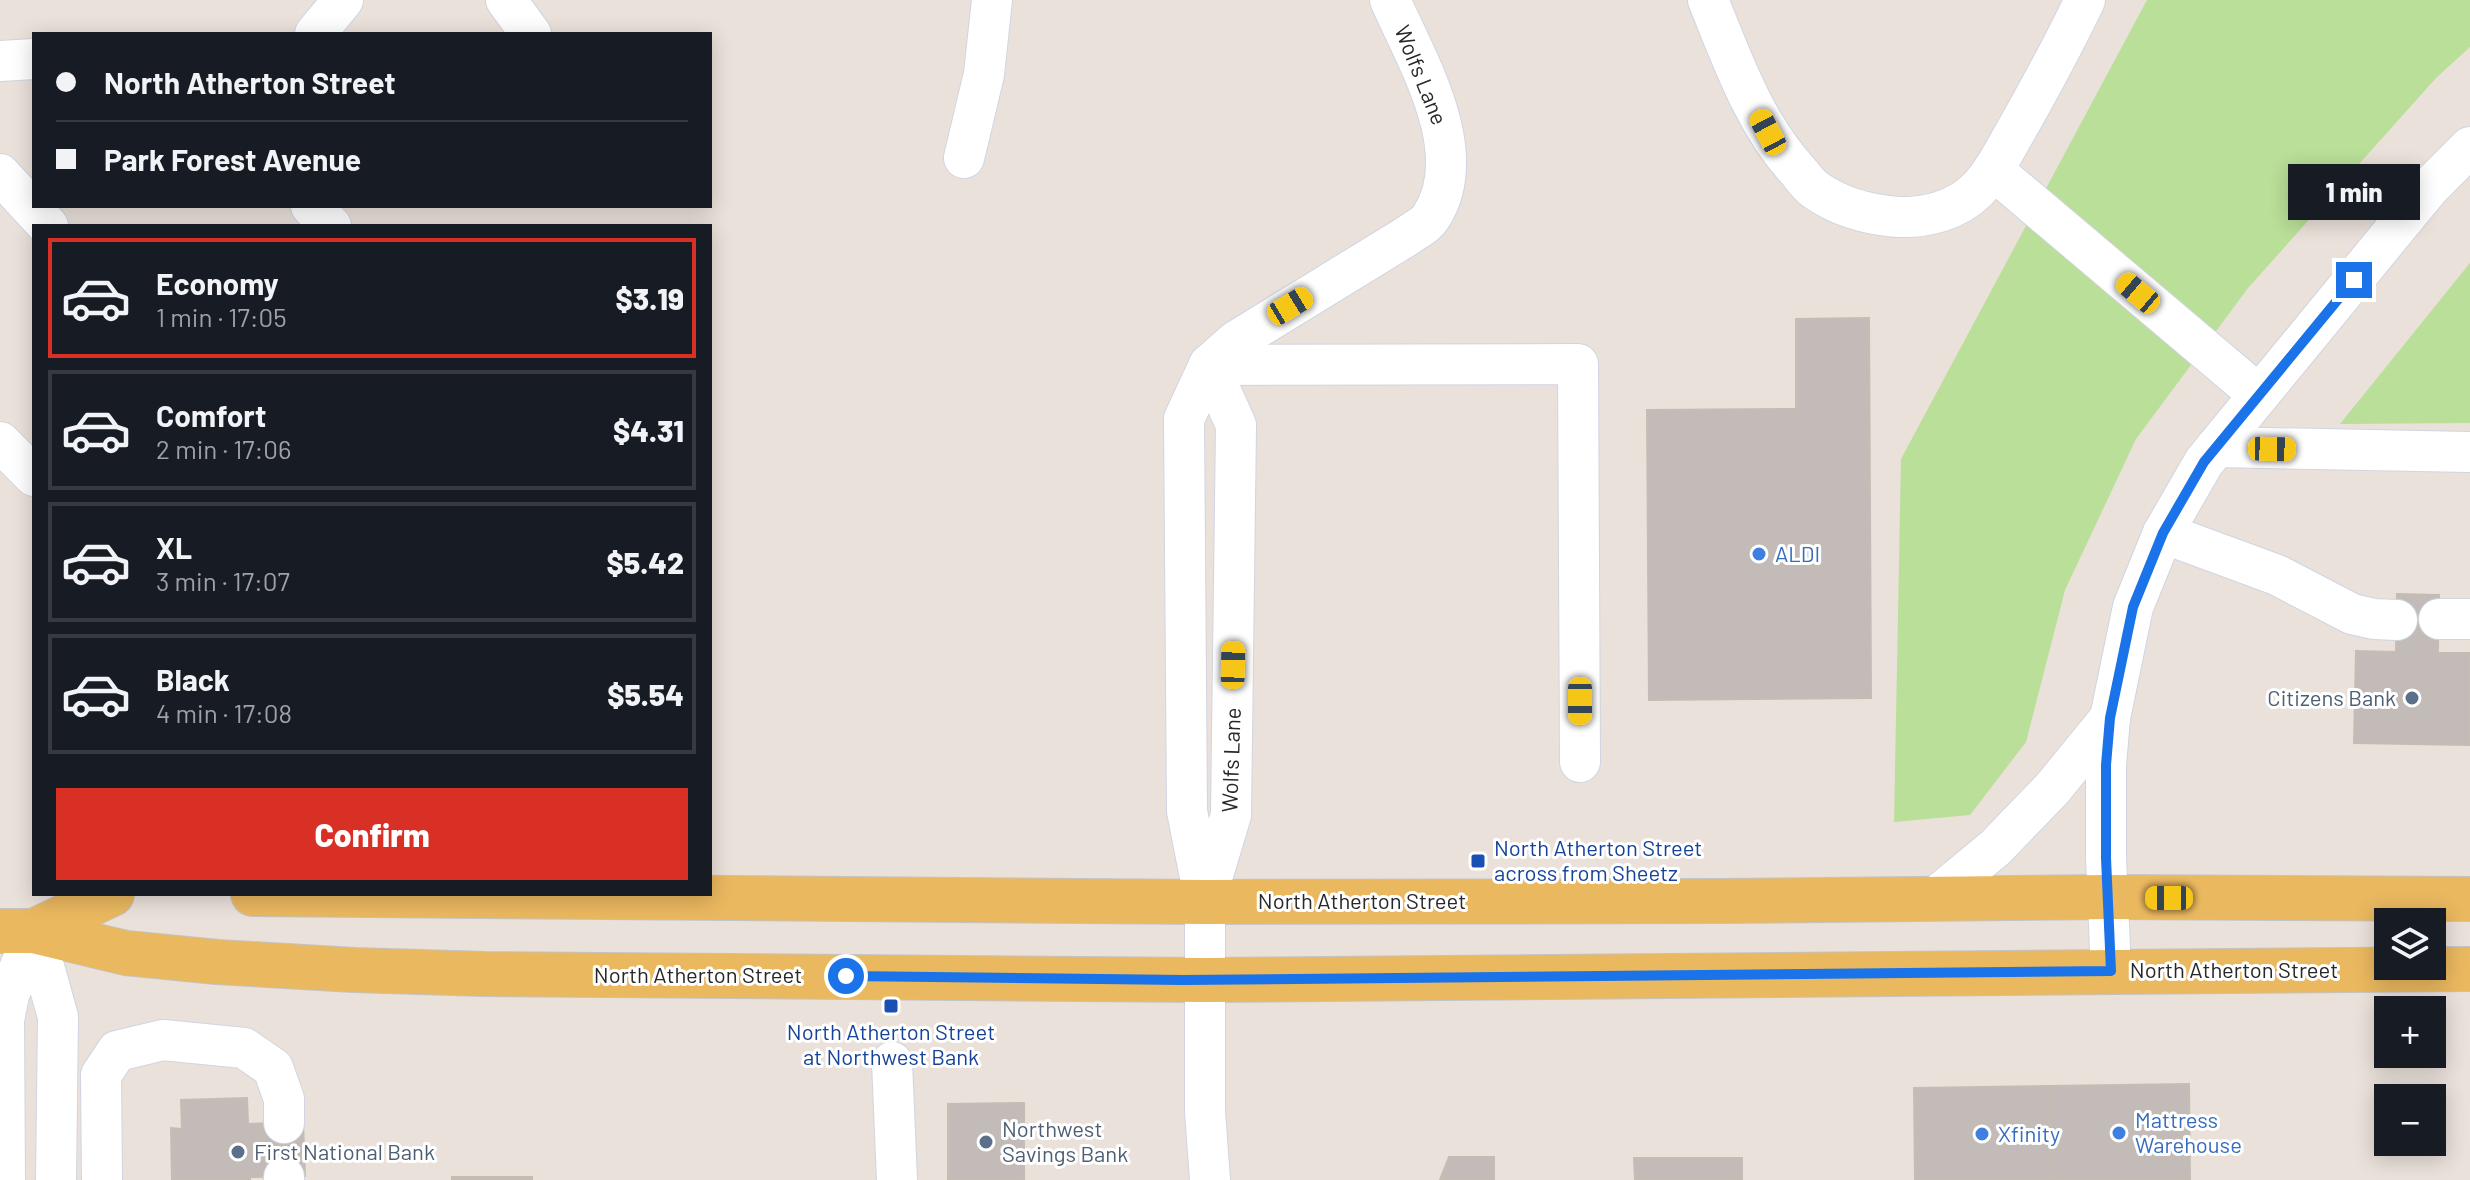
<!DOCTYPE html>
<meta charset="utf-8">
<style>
:root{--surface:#171b24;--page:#242831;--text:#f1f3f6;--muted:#9ea1a6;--line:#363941;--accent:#d93025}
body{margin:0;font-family:Barlow,sans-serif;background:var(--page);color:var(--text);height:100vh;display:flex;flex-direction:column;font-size:30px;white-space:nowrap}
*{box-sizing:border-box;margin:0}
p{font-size:26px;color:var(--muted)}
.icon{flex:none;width:44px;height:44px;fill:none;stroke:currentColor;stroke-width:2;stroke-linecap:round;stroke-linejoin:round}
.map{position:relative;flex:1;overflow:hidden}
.panel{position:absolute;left:32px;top:224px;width:680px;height:672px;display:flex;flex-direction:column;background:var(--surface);border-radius:0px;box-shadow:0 4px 20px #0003}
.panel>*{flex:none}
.hud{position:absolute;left:32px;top:32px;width:680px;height:176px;border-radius:0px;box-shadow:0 4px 20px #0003;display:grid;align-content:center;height:176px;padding:0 24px;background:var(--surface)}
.fabs{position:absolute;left:2374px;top:908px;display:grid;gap:16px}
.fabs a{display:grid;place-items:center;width:72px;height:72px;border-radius:0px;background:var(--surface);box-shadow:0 4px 20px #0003;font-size:40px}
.end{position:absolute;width:36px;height:36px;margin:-18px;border:10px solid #1a73e8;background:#fff;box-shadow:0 0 0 4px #fff}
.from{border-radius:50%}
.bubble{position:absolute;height:56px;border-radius:0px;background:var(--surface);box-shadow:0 4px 20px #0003;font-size:26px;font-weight:800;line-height:56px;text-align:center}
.car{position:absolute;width:24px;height:48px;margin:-24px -12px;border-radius:10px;box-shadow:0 0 6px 2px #0007;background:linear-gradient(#f5c518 24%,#345 0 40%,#f5c518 0 76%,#345 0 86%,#f5c518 0)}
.hud b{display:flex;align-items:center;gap:28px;height:76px;font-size:30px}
.hud b+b{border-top:2px solid var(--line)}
.hud i{width:20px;height:20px;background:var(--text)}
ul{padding:14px 0 0;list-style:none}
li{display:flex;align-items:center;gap:24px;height:120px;margin:0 16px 12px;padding:0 8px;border:4px solid var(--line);border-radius:0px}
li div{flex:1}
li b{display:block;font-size:30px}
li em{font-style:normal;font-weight:800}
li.current{border-color:var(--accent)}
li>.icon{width:72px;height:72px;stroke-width:1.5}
.cta{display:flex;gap:16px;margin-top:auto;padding:16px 24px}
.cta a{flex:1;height:92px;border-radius:0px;background:var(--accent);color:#fff;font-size:32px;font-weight:800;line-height:92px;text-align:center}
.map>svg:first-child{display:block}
.green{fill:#b9df98}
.building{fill:#c2bbb7;stroke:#c5bdb4;stroke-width:2}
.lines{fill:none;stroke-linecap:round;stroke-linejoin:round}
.minor-tunnel{stroke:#c3bcb6;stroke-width:40;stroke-dasharray:40 20;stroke-linecap:butt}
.minor-casing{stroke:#d0d5e1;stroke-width:42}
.major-casing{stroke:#c3c3c3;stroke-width:46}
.minor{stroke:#fff;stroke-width:40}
.major{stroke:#eab85f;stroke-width:44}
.route{stroke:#1a73e8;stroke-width:10}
.shop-dot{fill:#3f7fe0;stroke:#fff;stroke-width:3}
.service-dot{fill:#5c6f8a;stroke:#fff;stroke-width:3}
.transit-dot{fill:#1a4fb4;stroke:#fff;stroke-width:3}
.labels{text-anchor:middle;stroke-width:6;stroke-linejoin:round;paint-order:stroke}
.street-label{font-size:22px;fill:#282828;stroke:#fff}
.shop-label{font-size:22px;fill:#366cbe;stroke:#fff;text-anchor:start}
.service-label{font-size:22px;fill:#4e5e75;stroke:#fff;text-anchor:start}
.transit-label{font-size:22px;fill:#164399;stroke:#fff;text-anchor:start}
</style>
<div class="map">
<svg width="2470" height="1180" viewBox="0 0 2470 1180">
<rect width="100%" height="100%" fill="#eae1da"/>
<g class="green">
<polygon points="2147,0 2470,0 2470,47 2436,78 2248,288 2136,439 2065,590 2026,742 1970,815 1894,822 1901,459"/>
<polygon points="2470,263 2470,423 2340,424"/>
</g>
<g class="building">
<polygon points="1869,318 1871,698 1649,700 1647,410 1796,409 1796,319"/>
<polygon points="2397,594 2439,595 2438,653 2470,653 2470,745 2354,743 2356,651 2396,652"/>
<polygon points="2189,1084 2190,1180 2050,1180 2049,1086"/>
<polygon points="2049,1086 2050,1180 1915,1180 1914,1088"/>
<polygon points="247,1098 248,1124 303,1122 305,1176 250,1177 250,1180 172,1180 171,1128 182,1129 181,1100"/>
<polygon points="1024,1103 1024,1180 948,1180 948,1104"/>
<polygon points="1449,1157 1494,1157 1494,1180 1440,1180"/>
<polygon points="1634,1158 1742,1158 1742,1180 1635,1180"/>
<rect x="452" y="1177" width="80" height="3"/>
</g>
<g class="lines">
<polyline class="minor-tunnel" points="284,1123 284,1177"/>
<defs>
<g id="minor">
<polyline points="506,0 531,34"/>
<path d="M1708,0C1732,59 1754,123 1798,171C1803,177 1808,184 1814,189C1839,207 1869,215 1899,217C1927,218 1957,210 1977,190C1993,174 2003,153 2014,134C2039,90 2063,46 2085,0"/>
<polyline points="315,34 343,0"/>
<polyline points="0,61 34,59"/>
<polyline points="964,158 984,74 992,0"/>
<polyline points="1993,170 2259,395"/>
<polyline points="0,174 48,226"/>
<polyline points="311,206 331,226"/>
<polyline points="1209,365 1578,364 1580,762"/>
<polyline points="0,442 34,476"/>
<polyline points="2216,447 2470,452"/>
<polyline points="2163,533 2277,575 2352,614 2374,619 2397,620"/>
<polyline points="2439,619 2470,619"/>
<polyline points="1206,898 1231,815 1236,425 1209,365"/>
<polyline points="1932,900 1995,848 2052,789 2110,718"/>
<polyline points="34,931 58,1017 56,1180"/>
<polyline points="2111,971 2106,858 2106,765 2110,718 2133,607 2163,533 2204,462 2429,188 2470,147"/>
<polyline points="892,1062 897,1180"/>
<polyline points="5,1180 4,1020 9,995 34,931"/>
<polyline points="102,1180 101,1075 117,1051 163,1040 244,1048 273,1068 284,1099 284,1123"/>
<polyline points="284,1180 284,1177"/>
<path d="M1210,1180L1205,1111V902L1187,811L1184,419L1209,365L1236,341L1407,236C1415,230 1426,225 1431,217C1473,153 1417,61 1390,0"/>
</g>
<g id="major">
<polyline points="253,894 1205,902 1720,901 2109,897 2470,899"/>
<polyline points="0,931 34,931 126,953 217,962 354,970 485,974 1205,980 2470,969"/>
<polyline points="34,931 112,894"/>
</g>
</defs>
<use href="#minor" class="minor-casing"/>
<use href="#major" class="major-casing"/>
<use href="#minor" class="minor"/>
<use href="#major" class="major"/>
</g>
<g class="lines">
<polyline class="route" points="846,976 1183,980 2111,971 2106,858 2106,765 2110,718 2133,607 2163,533 2204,462 2354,280"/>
</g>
<g class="shop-dot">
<circle cx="1759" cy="554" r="8"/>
<circle cx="2119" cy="1133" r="8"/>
<circle cx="1982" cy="1134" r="8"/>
</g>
<g class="service-dot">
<circle cx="2412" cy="698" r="8"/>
<circle cx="986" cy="1142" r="8"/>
<circle cx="238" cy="1152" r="8"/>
</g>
<g class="transit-dot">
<rect x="1470" y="853" width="16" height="16" rx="4"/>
<rect x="883" y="998" width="16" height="16" rx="4"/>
</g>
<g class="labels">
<g class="street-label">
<text transform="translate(1421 75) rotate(68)" y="8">Wolfs Lane</text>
<text transform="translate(1231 760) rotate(-88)" y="8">Wolfs Lane</text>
<text x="1362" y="909">North Atherton Street</text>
<text x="2234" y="978">North Atherton Street</text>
<text x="698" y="983">North Atherton Street</text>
</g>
<g class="shop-label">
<text x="1775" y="562">ALDI</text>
<text x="2135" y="1128">Mattress<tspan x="2135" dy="25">Warehouse</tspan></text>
<text x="1998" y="1142">Xfinity</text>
</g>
<g class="service-label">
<text x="2396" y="706" text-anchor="end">Citizens Bank</text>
<text x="1002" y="1137">Northwest<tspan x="1002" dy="25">Savings Bank</tspan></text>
<text x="254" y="1160">First National Bank</text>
</g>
<g class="transit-label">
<text x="1494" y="856">North Atherton Street<tspan x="1494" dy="25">across from Sheetz</tspan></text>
<text x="891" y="1040" text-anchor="middle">North Atherton Street<tspan x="891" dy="25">at Northwest Bank</tspan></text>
</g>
</g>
</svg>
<div class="fabs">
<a><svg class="icon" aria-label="layers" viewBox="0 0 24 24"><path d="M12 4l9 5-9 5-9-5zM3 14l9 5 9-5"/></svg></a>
<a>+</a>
<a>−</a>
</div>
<i class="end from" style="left:846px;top:976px"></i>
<i class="end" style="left:2354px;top:280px"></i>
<div class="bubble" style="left:2288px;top:164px;width:132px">1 min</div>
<i class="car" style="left:1768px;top:132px;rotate:332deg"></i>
<i class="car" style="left:2138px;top:293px;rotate:310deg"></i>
<i class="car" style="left:1290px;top:306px;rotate:59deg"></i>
<i class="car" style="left:2272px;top:449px;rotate:91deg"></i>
<i class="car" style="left:1233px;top:665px;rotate:1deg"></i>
<i class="car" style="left:1580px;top:701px;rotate:180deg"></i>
<i class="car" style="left:2169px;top:898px;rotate:270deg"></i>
<div class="hud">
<b><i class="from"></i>North Atherton Street</b>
<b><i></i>Park Forest Avenue</b>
</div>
<section class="panel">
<ul>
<li class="current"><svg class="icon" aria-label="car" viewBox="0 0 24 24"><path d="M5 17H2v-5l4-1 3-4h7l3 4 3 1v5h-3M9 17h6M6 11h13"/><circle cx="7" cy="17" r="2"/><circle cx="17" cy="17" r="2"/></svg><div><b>Economy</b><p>1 min · 17:05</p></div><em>$3.19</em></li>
<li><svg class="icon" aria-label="car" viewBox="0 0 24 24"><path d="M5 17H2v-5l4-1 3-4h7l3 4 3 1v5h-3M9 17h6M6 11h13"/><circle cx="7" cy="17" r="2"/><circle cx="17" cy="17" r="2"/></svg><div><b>Comfort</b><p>2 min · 17:06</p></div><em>$4.31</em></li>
<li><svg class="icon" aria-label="car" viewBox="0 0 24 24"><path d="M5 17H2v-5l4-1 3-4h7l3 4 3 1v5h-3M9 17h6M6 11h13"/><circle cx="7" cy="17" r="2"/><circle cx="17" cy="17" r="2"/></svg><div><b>XL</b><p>3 min · 17:07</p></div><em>$5.42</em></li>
<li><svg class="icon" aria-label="car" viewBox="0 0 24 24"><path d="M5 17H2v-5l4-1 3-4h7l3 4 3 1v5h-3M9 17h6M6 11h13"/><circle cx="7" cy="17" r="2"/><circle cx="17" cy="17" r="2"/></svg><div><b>Black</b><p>4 min · 17:08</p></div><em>$5.54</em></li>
</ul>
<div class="cta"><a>Confirm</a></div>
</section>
</div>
